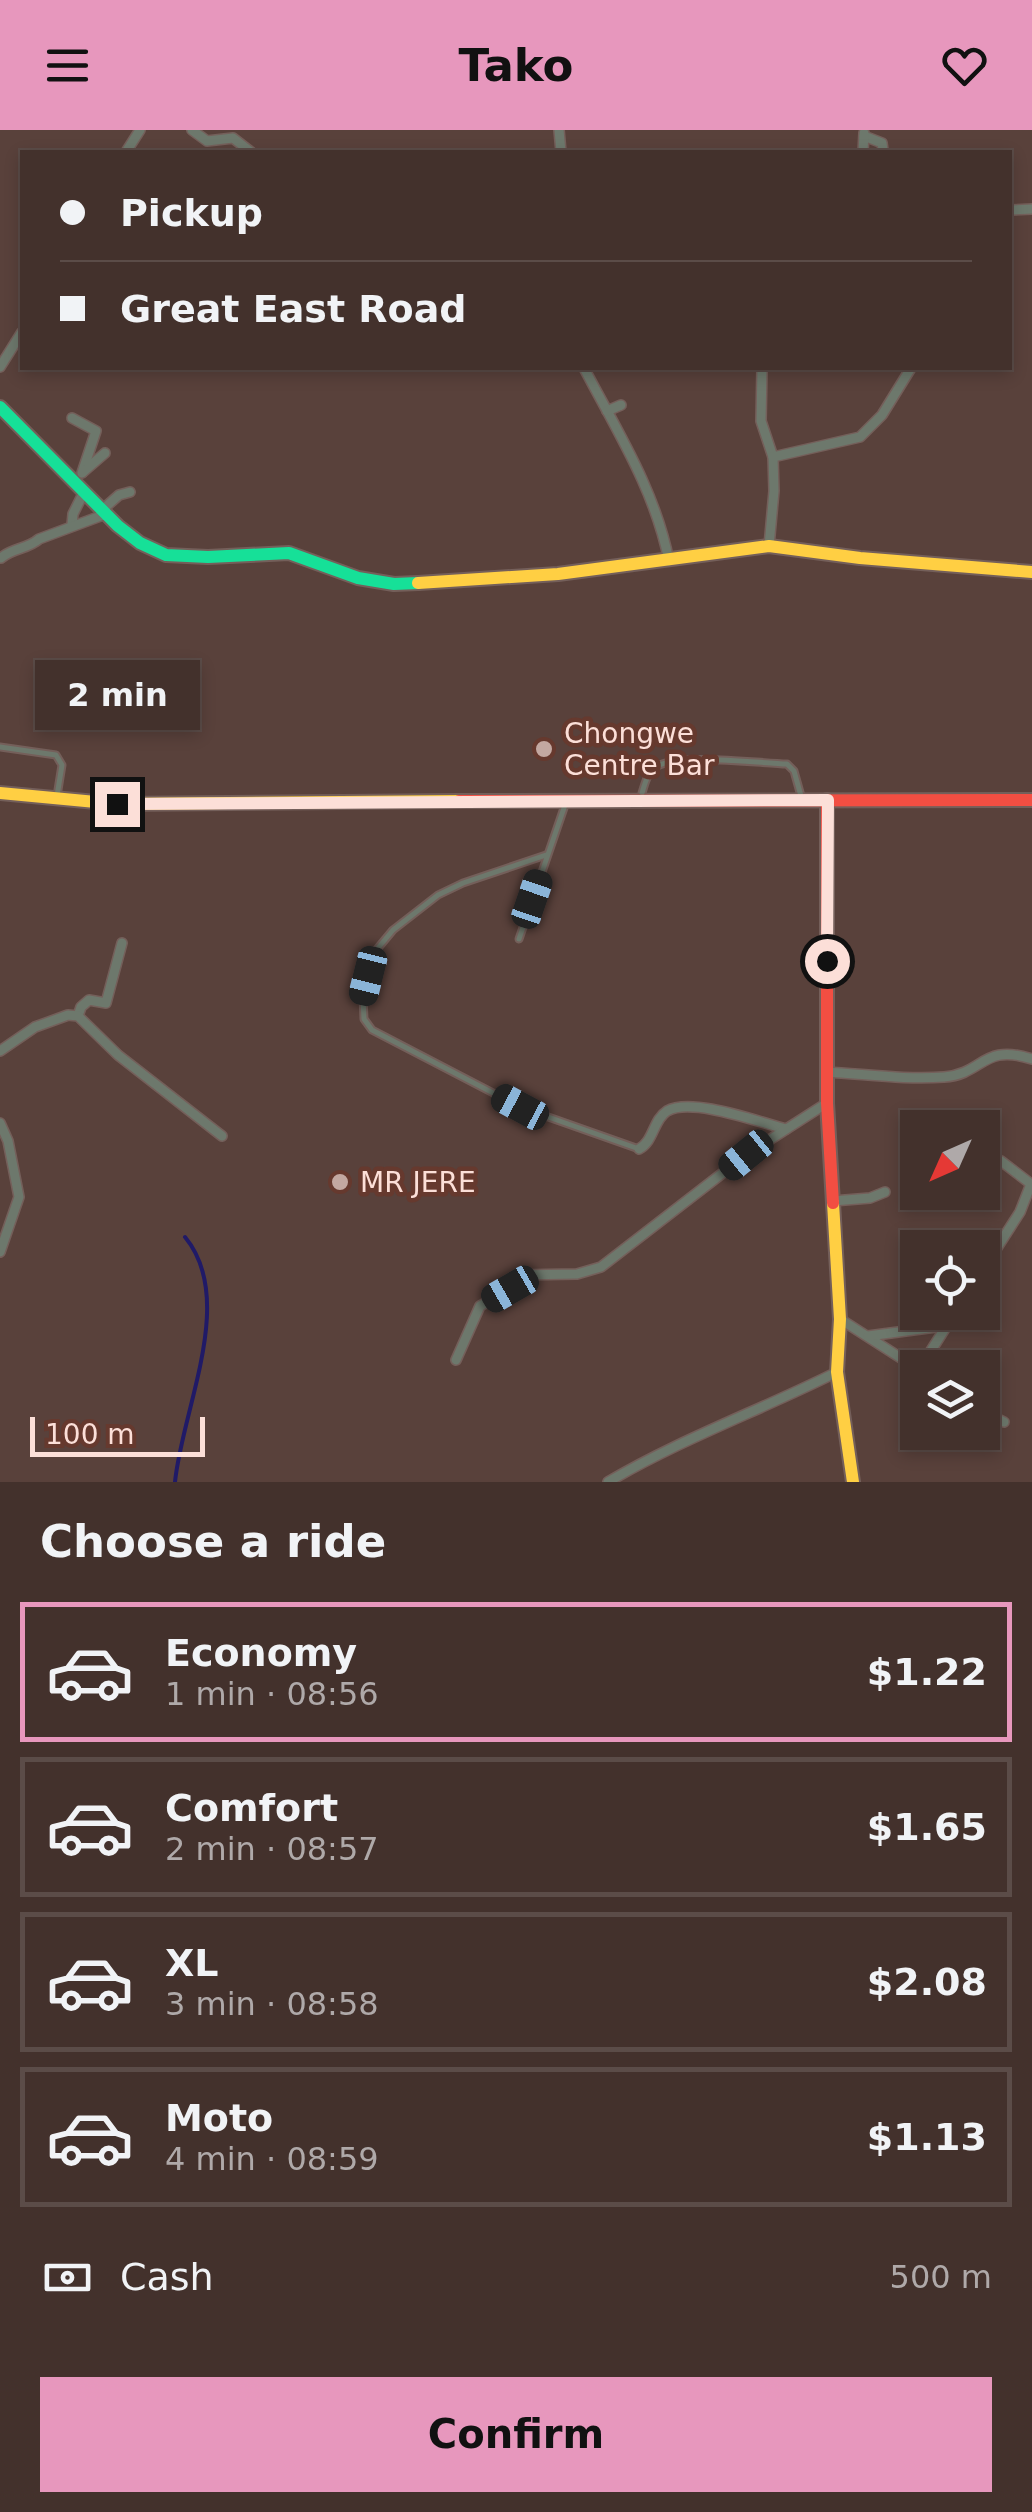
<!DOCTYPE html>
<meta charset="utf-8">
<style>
:root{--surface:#43312c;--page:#4d3d38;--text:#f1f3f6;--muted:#afa9a9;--line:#5b4c48;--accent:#e797bd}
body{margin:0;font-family:"DejaVu Sans",sans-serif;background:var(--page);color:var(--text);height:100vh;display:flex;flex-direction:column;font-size:38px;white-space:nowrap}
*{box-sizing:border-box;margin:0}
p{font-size:32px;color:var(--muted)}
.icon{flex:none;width:55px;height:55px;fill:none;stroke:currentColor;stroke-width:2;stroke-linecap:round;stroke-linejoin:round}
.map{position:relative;height:1352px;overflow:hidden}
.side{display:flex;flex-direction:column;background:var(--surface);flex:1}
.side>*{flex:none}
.banner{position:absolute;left:20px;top:20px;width:992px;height:220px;border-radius:0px;box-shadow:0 5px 15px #0003,0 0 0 2px var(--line);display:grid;align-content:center;height:220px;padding:0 40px;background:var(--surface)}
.needle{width:65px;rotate:225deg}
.tools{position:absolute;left:900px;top:980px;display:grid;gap:20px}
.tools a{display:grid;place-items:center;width:100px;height:100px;border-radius:0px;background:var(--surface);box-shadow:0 5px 15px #0003,0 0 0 2px var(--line);font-size:50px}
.scale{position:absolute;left:30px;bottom:25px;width:175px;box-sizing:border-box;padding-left:10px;border:5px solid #fcdfd8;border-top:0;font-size:28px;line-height:35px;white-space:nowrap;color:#fcdfd8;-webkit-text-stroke:8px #66392e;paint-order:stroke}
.end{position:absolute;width:45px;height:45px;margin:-22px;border:12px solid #fcdfd8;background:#111;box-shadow:0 0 0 5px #111}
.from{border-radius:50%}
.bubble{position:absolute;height:70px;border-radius:0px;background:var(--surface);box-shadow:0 5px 15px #0003,0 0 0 2px var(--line);font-size:32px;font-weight:800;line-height:70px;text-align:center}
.car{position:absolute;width:30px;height:60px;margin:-30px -15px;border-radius:12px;box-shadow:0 0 8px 2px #0007;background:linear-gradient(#222 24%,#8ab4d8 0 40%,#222 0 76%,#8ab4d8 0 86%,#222 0)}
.banner b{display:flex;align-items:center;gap:35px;height:95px;font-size:38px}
.banner b+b{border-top:2px solid var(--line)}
.banner i{width:25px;height:25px;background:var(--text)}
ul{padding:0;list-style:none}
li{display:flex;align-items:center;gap:30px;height:140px;margin:0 20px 15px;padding:0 20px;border:5px solid var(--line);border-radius:0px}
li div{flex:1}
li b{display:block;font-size:38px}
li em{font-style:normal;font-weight:800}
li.active{border-color:var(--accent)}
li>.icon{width:90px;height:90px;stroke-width:1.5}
h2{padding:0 40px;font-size:45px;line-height:120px}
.pay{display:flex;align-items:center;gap:25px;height:110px;padding:0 40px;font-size:38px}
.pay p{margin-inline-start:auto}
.button{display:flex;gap:20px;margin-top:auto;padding:20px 40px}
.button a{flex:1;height:115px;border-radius:0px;background:var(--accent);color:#111;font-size:40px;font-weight:800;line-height:115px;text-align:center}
header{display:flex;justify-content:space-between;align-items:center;height:130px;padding:0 40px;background:var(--accent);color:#111;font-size:45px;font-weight:800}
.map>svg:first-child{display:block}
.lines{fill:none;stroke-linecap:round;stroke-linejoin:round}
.stream{stroke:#201a67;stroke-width:4}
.lane-casing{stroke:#745f5a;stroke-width:9}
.street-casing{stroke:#745f5a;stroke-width:12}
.fast-casing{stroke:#745f5a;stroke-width:16}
.slow-casing{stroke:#745f5a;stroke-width:16}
.jam-casing{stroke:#745f5a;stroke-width:16}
.lane{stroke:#6d786c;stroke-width:5}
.street{stroke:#6d786c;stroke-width:9}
.fast{stroke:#16e098;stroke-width:12}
.slow{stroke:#ffcf43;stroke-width:12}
.jam{stroke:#f24e42;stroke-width:12}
.route{stroke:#fcdfd8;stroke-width:12}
.poi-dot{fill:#c3a8a1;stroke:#66392e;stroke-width:4}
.labels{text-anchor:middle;stroke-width:9;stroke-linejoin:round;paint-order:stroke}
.poi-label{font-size:28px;fill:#fcdfd8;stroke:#66392e;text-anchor:start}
</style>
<header><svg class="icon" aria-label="menu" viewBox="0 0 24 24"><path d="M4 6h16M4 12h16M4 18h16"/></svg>Tako<svg class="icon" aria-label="heart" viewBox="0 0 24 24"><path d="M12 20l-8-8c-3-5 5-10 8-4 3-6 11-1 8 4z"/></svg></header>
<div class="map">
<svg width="1032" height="1352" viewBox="0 0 1032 1352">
<rect width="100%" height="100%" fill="#59413b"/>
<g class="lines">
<path class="stream" d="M175,1352C182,1279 237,1170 185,1107"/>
<defs>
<g id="lane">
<polyline points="0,617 56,625 62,635 57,666"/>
<path d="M642,663C645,653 648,641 657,636C682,623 757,633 787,634L794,641L801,666"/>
<polyline points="546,725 463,753 438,765 393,800 373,824 363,867 364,889 372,900 520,977 639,1019"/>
<polyline points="519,809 565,675"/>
</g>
<g id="street">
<polyline points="192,0 207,11 233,8 251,22"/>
<polyline points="559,0 561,22"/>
<polyline points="864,6 882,13 883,20"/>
<polyline points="126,22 140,0"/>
<polyline points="863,22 864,3"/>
<polyline points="1010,80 1032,79"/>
<polyline points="0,237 22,202"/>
<path d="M584,238C617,301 655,360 669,431"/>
<polyline points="762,238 761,291 773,327"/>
<polyline points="607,281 621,275"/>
<polyline points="72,288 96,301 82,343"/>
<polyline points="83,342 105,323"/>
<polyline points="102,380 119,365 130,362"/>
<polyline points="72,395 73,384 84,362"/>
<polyline points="769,416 774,361 773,327 860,307 882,285 911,238"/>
<path d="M1,428C12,418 28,419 39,409L106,384"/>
<polyline points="78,886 81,877 89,870 106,873 122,813"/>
<polyline points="0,921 35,897 68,885 78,886 118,925 222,1006"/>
<path d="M827,942C865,944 906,950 944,947C984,944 982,913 1032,929"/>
<polyline points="0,993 8,1011 19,1067 0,1122"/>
<path d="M639,1019C654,1011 653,990 667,981C692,967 758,992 786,999"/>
<polyline points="833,1071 870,1068 885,1062"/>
<polyline points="982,1141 1020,1082 1031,1054 1001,1031"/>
<polyline points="840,1189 918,1239"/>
<polyline points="868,1206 936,1197 955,1182"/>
<polyline points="456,1230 480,1176 510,1159 517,1145 577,1144 601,1137 746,1025 827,973"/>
<polyline points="920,1238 951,1189"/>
<polyline points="982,1281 1004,1292"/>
<path d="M608,1352C681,1309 761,1280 837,1242"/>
</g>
<polyline id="fast" points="0,277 118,396 140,413 166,425 208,427 289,423 358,448 394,454 418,453"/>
<g id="slow">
<polyline points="418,453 558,444 769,416 860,428 1032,442"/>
<polyline points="0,663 117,674 459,671"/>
<polyline points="833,1073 840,1189 837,1242 853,1352"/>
</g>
<g id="jam">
<polyline points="827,670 827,973 833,1073"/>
<polyline points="459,671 1032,670"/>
</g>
</defs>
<use href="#lane" class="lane-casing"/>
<use href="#street" class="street-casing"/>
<use href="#fast" class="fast-casing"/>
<use href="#slow" class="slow-casing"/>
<use href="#jam" class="jam-casing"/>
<use href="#lane" class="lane"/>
<use href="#street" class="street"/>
<use href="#fast" class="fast"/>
<use href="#slow" class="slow"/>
<use href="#jam" class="jam"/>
</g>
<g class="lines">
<polyline class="route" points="117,674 828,670 827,831"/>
</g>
<g class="poi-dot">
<circle cx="544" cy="619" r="10"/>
<circle cx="340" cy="1052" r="10"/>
</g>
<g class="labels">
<g class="poi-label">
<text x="564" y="613">Chongwe<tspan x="564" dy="32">Centre Bar</tspan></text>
<text x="360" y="1062">MR JERE</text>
</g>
</g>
</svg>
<div class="tools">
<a><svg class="needle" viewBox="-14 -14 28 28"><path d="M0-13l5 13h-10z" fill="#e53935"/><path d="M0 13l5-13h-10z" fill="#afa9a9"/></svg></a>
<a><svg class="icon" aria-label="locate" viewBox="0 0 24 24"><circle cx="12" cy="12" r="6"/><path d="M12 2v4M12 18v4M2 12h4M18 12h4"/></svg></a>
<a><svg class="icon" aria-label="layers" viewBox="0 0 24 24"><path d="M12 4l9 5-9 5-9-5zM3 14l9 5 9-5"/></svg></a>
</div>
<div class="scale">100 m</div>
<i class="end from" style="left:827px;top:831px"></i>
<i class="end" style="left:117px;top:674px"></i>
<div class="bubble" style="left:35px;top:530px;width:165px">2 min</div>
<i class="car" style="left:532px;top:769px;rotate:19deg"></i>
<i class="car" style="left:368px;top:846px;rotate:194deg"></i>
<i class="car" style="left:520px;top:977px;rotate:298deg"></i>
<i class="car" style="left:746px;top:1025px;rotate:231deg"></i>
<i class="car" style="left:510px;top:1159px;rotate:240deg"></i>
<div class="banner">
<b><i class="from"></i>Pickup</b>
<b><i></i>Great East Road</b>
</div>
</div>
<section class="side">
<h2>Choose a ride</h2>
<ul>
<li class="active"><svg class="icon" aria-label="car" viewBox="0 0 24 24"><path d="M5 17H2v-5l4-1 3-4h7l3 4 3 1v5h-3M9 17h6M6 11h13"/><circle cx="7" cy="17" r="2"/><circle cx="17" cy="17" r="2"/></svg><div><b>Economy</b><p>1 min · 08:56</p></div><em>$1.22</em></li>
<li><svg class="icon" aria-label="car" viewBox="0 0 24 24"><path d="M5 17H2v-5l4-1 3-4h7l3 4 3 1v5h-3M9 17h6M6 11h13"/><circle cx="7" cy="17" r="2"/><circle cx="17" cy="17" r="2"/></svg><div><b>Comfort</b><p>2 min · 08:57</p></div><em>$1.65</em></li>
<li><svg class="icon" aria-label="car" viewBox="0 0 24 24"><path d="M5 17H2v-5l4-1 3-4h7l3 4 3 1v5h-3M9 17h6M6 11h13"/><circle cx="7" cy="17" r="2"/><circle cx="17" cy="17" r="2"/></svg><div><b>XL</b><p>3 min · 08:58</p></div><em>$2.08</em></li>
<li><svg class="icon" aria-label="car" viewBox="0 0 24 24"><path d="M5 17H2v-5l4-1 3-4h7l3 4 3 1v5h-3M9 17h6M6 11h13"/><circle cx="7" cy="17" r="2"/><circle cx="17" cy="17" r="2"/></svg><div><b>Moto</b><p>4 min · 08:59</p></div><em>$1.13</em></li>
</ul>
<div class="pay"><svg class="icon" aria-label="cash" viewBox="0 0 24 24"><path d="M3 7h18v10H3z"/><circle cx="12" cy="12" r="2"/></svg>Cash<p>500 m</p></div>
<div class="button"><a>Confirm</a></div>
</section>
